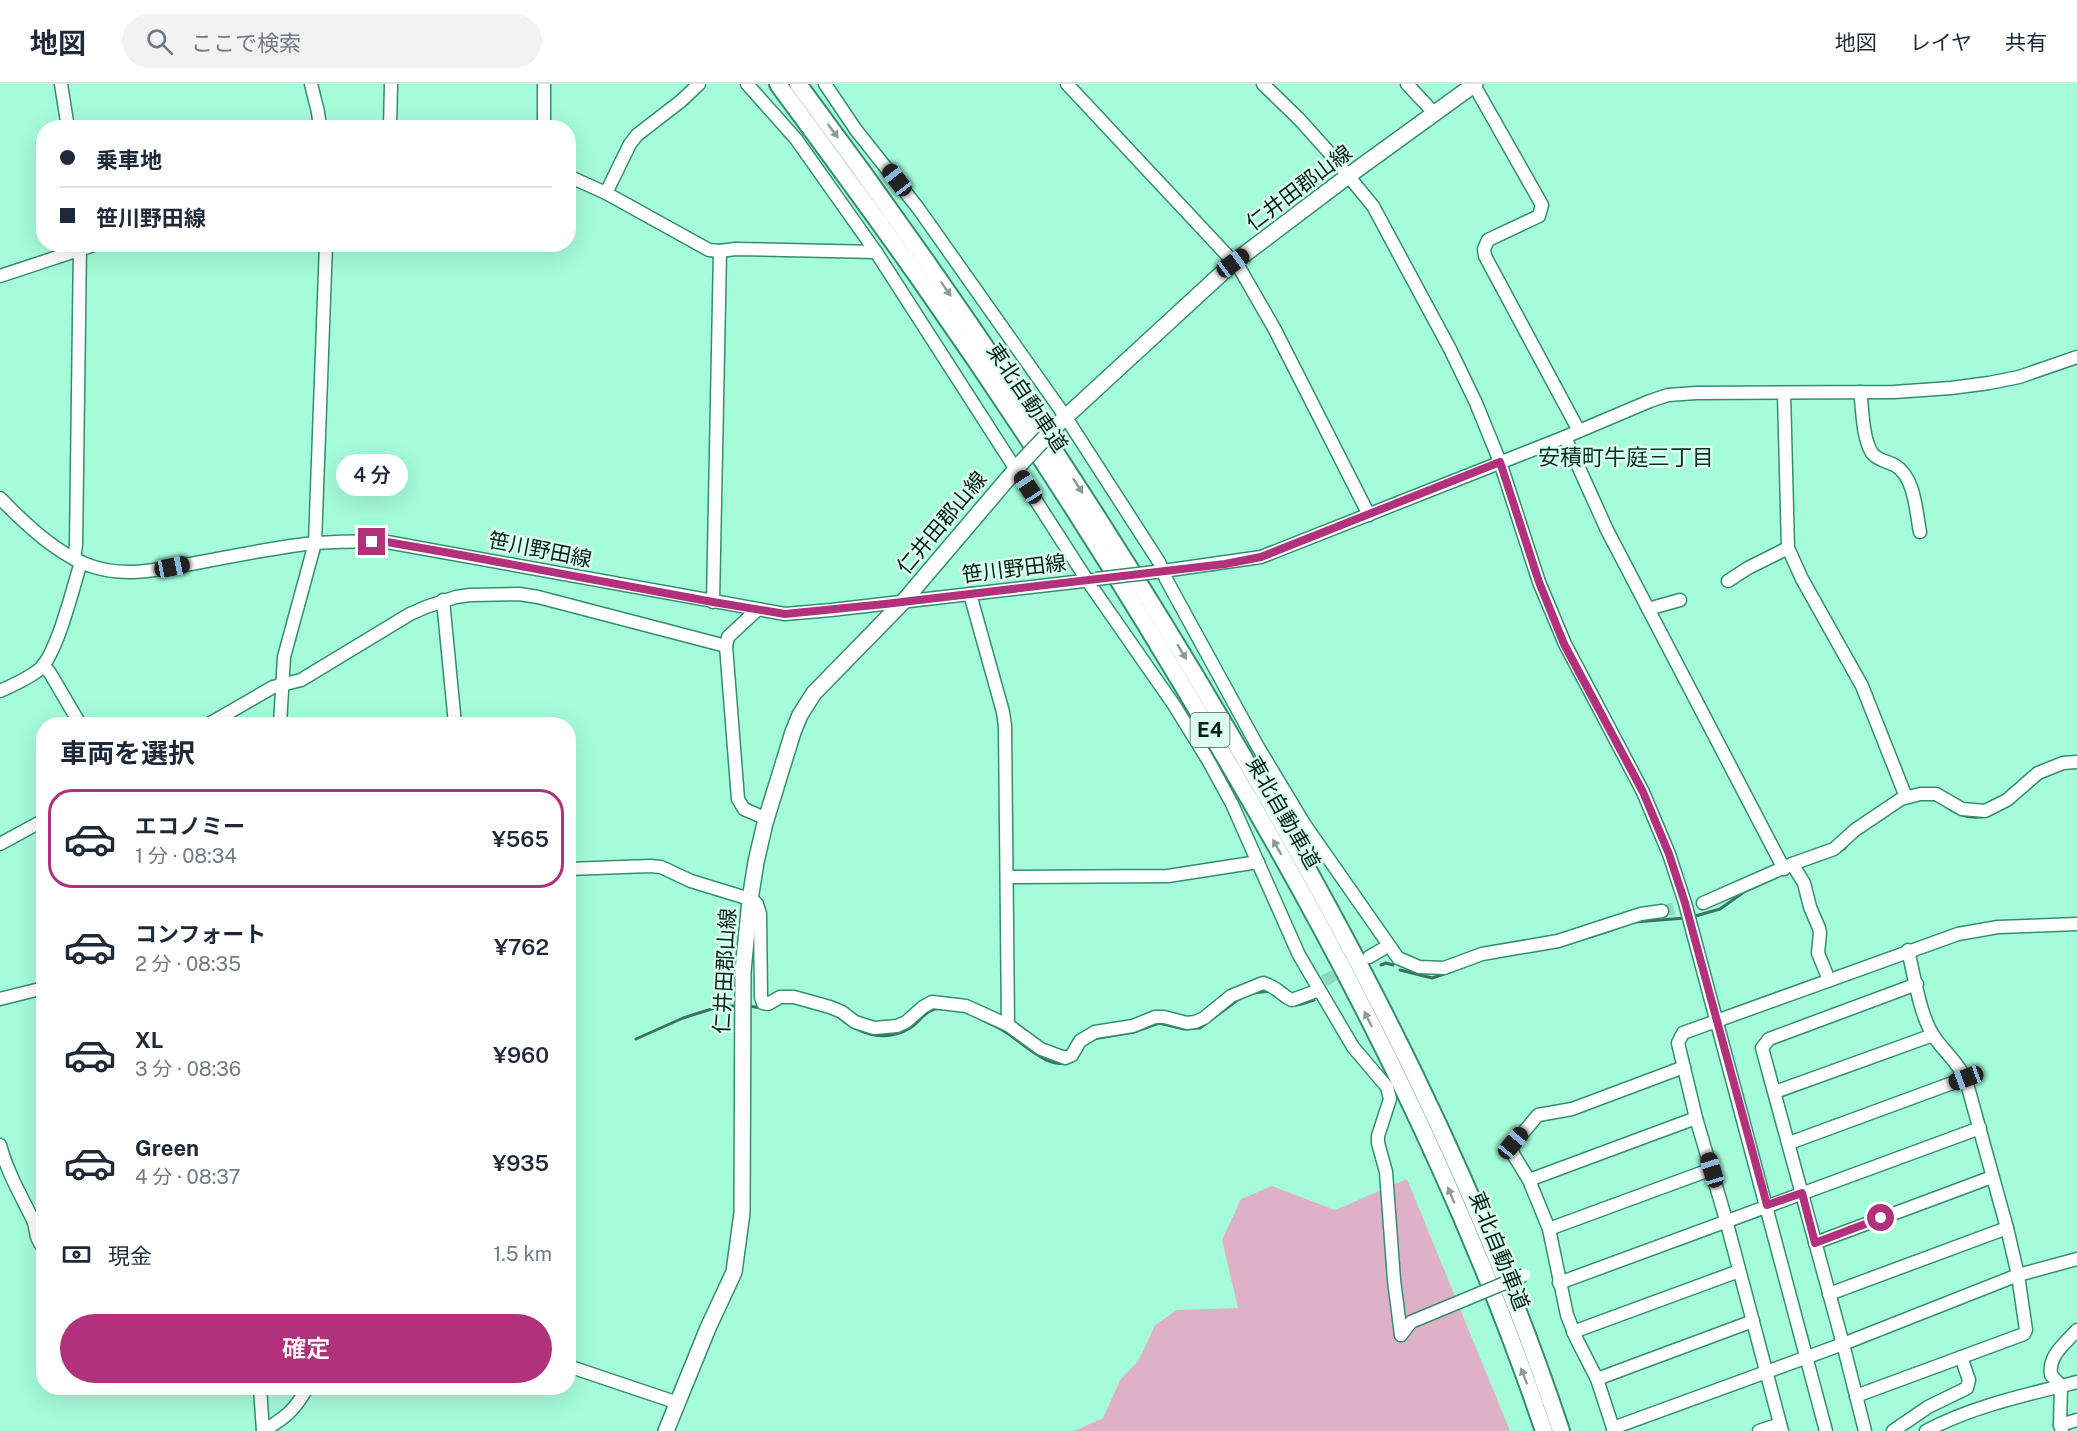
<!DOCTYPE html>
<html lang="ja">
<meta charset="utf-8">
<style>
:root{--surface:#fff;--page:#f2f2f3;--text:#1f2937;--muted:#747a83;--line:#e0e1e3;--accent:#b1317d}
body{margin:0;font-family:"Public Sans","Noto Sans JP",sans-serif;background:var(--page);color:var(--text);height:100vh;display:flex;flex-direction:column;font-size:22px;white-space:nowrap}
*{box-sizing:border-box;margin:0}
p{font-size:20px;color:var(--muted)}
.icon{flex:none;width:33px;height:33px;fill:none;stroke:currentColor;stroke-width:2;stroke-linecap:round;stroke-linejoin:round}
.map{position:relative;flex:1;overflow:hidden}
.details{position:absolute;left:36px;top:633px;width:540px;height:678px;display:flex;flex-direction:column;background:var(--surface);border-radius:24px;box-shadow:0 6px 24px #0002}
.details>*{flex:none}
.top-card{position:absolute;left:36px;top:36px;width:540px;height:132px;border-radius:24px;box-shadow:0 6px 24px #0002;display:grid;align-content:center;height:132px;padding:0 24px;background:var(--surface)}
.end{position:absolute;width:27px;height:27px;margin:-14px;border:8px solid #b1317d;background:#fff;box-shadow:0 0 0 3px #fff}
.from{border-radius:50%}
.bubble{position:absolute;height:42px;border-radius:21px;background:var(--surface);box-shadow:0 6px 24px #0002;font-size:20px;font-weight:600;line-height:42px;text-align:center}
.car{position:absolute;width:18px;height:36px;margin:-18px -9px;border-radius:8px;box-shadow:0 0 4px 2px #0007;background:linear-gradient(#222 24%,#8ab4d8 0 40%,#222 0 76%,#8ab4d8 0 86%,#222 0)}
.top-card b{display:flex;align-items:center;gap:21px;height:57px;font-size:22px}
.top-card b+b{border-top:2px solid var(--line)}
.top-card i{width:15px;height:15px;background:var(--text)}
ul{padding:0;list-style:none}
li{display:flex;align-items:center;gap:18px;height:99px;margin:0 12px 9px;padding:0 12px;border:3px solid transparent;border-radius:24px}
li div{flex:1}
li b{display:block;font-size:22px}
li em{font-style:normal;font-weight:600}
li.current{border-color:var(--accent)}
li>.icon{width:54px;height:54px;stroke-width:1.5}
h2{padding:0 24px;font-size:27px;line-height:72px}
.pay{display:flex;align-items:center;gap:15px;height:66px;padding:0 24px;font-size:22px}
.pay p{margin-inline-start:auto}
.action{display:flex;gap:12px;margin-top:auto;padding:12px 24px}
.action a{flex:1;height:69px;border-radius:36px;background:var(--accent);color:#fff;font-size:24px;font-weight:600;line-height:69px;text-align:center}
header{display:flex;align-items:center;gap:36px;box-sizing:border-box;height:84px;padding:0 30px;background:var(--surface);border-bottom:2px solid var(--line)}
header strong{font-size:28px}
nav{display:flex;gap:33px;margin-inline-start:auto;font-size:21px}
.search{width:420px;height:54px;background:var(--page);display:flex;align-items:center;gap:15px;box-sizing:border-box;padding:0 21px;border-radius:33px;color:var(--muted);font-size:22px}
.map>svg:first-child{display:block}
.green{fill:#dfb1c7}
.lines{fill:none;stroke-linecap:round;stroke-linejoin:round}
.stream{stroke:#3a7460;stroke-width:3}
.minor-tunnel{stroke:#8cdbbd;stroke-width:12;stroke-dasharray:12 6;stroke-linecap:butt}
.minor-casing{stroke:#358d71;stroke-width:15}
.major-casing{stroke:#358d71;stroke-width:18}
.highway-casing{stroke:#358d71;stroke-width:20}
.minor{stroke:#fff;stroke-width:12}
.major{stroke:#fff;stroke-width:15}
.highway{stroke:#fff;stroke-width:16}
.minor-bridge-casing{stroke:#358d71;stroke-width:15;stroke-linecap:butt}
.major-bridge-casing{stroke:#358d71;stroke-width:18;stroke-linecap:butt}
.minor-bridge{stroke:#fff;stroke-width:12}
.major-bridge{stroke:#fff;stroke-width:15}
.oneway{fill:#8c9b96}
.route{stroke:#b1317d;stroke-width:8}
.labels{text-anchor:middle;stroke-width:5;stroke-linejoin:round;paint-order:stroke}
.shield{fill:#dcfdef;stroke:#426357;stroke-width:1.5}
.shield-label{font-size:20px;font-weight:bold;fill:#002116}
.street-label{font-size:21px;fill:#002116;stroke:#dcfdef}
.neighbourhood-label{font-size:22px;fill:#003224;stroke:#dcfdef}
</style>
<header>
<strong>地図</strong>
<div class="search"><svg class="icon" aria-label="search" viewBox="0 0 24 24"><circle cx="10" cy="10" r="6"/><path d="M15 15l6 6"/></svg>ここで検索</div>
<nav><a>地図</a><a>レイヤ</a><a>共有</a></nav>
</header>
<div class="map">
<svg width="2077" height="1347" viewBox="0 0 2077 1347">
<rect width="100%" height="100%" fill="#a5fcdb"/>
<polygon class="green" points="1407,1095 1510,1347 1074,1347 1103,1334 1120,1296 1139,1276 1155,1241 1177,1226 1238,1224 1222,1156 1241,1115 1272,1102 1335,1126"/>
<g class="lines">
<g class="stream">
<path d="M1943,720C1955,730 1970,736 1986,732"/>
<polyline points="1836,770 1845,764 1849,758"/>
<polyline points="1797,784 1830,772"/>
<polyline points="1692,833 1720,825 1744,808 1775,794"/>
<polyline points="1635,838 1685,834"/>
<polyline points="1567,860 1612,846"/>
<polyline points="1381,881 1386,879 1393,881"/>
<polyline points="1400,886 1432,894 1453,887"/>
<polyline points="1253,909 1270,907"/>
<path d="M1277,913C1290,926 1299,921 1314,916"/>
<polyline points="748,922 762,924"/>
<path d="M836,931C856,949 884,960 910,944C923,936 923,926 941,924"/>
<path d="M981,935C989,940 999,943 1007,949C1024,960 1053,991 1075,975"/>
<polyline points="636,955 683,934 721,922 738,922"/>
<polyline points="1093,955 1134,948 1159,939 1184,945 1200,944 1239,915"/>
</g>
<g class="minor-tunnel">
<polyline points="1662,827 1703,819"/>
<polyline points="1324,897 1349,883"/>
</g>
<defs>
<g id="minor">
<polyline points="61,0 68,44"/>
<polyline points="311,0 318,28 320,44"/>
<polyline points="544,0 544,44"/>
<polyline points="747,0 796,55 876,168 1087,496 1174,621 1208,676 1232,720 1299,871 1353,963 1387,1003 1390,1015 1378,1052 1378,1059 1386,1088 1394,1196 1401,1251"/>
<polyline points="825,0 856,46 918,124 1065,332 1159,478 1166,495 1258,663 1305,741 1398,874 1419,883 1444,884 1482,870 1558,857 1641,830 1662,827"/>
<polyline points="1067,0 1240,185 1274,244 1369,431"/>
<polyline points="1263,0 1299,35 1327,66 1373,122 1450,265 1476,319 1500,378 1539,498 1565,560 1643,708 1669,770 1685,819 1826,1347"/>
<polyline points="1407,0 1435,30"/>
<polyline points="1474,1 1542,121 1539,132 1488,156 1484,165 1485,172 1579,347"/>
<polyline points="390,44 391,0"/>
<polyline points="568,92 606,109 709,166 720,167 735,165 876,168"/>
<polyline points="606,109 630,60 637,51 681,17 699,0"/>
<polyline points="0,192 97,160"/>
<path d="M1860,308C1863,326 1862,353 1872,369C1878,377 1888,377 1896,382C1915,394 1916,428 1920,448"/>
<polyline points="1784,309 1788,464 1802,495 1862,602 1906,713"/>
<polyline points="1565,353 1607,446 1784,785"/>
<path d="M0,414C23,438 59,472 91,482C126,494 161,485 196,479C227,473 259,467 291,462C323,457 355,457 387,458L785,530L831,526L1092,496"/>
<polyline points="74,475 76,461 80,160"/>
<polyline points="1156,488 1261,473 1565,353 1650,317 1668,311 1696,309 1894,308 1951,304 1989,299 2019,293 2077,273"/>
<polyline points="1728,497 1748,484 1788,464"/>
<polyline points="970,510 1003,628 1005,642 1008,941"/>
<polyline points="443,516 455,640"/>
<polyline points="713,518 720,167"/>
<polyline points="1648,525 1680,516"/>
<polyline points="757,526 728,553 726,562 738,715 744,725 767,735"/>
<polyline points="43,581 50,589 80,640"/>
<path d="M0,607C13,601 30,594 41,584C58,566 73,504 81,478"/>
<polyline points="209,640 273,603 301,596 410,530 426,523 456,513 470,511 519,510 538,513 726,562"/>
<polyline points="280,640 284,573 315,459 326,160"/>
<polyline points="0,760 44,736"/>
<polyline points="1792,780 1804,799 1810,823 1819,844 1820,849 1818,869 1829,896"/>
<path d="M568,785L650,782L661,783L691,797L753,816L757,820L760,830L761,913L763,919L768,920L780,913H794L830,923L842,928L855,938L874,944L897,942L906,938L923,923L932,918L966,922L1008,941L1041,965L1065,974L1072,971L1080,957L1095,948L1133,942L1155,933H1164L1187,939L1195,938L1204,934L1231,912L1263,899C1276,902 1281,911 1292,916L1319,906"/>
<polyline points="1007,793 1168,792 1258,778"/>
<polyline points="1703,819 1792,780 1834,765 1855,746 1901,715 1920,710 1936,710 1962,725 1985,727 2007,716 2038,689 2063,679 2077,678"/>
<polyline points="1369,873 1388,862"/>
<polyline points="0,915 44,904"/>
<polyline points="1775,1008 1933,951"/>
<polyline points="1792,1058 1966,994"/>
<path d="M0,1061C7,1087 20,1110 32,1134C38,1145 33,1153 44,1164"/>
<polyline points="1529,1096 1696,1034"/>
<polyline points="1549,1145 1712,1085"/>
<polyline points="1815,1159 1992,1093"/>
<polyline points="1559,1199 1980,1044"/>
<polyline points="1829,1210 2007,1144"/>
<polyline points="1573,1248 1739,1187"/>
<polyline points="1401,1251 1411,1238 1476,1211"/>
<polyline points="568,1282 678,1319"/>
<polyline points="1597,1295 1753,1237"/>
<polyline points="260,1304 263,1347"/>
<path d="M1856,1312L2024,1250L2026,1246L2018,1191L2007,1144L1966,996C1959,979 1943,967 1933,951C1920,931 1914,891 1908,866"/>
<polyline points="2060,1341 2077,1336"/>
<polyline points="1613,1344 1843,1260 2018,1191 2077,1175"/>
<path d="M263,1347C285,1334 295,1326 307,1304"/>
<polyline points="1614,1347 1597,1295 1576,1254 1567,1231 1549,1145 1529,1096 1513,1070 1512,1062 1538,1031 1572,1025 1684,983"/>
<polyline points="1759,1347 1780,1340"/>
<polyline points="1782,1347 1726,1136 1696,1034 1678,959 1683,949 1958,850 1998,843 2077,840"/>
<polyline points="1865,1347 1843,1260 1762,964 1769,955 1917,900"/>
<polyline points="1893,1347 1928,1323 1967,1304 1969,1296 1961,1273"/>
<path d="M1926,1347C1973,1322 2026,1311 2077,1298"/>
<path d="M2062,1347L2060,1341L2061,1302L2051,1291C2048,1271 2065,1260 2077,1246"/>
</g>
<g id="major">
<polyline points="1058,340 1233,179 1348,92 1475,0"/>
<polyline points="666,1347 708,1244 734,1188 742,1129 743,887 750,816 756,778 765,739 793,648 800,631 814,609 903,518 1022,378"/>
</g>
<g id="highway">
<path d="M778,0C827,67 877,134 925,203C1031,354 1130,510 1223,670C1350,885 1464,1110 1544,1347"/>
<path d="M798,0C954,209 1098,425 1230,650C1361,871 1480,1103 1561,1347"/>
</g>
</defs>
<use href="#minor" class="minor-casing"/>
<use href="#major" class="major-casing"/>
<use href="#highway" class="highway-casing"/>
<use href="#minor" class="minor"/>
<use href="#major" class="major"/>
<use href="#highway" class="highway"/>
<defs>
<g id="minor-bridge">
<polyline points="1096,495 1155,488"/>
<polyline points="1476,1211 1524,1191"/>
</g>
<polyline id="major-bridge" points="1022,378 1058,340"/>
</defs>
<use href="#minor-bridge" class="minor-bridge-casing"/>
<use href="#major-bridge" class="major-bridge-casing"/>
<use href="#minor-bridge" class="minor-bridge"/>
<use href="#major-bridge" class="major-bridge"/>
</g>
<defs><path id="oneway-solid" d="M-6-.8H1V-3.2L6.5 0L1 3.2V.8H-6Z" transform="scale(1.5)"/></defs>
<g class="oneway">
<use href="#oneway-solid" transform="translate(833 47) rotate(53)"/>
<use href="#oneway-solid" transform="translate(946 205) rotate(55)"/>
<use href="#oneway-solid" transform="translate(1078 402) rotate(57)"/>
<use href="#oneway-solid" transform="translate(1182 568) rotate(59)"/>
<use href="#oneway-solid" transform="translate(1277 763) rotate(-119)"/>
<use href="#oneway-solid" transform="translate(1368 935) rotate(-116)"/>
<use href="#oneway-solid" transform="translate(1451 1111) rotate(-113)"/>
<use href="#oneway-solid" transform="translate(1524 1292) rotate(-111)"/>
</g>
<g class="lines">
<polyline class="route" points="372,458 387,458 450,469 713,518 785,530 885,520 1225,480 1261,473 1500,378 1539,498 1564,560 1643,708 1669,770 1685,819 1767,1121 1802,1109 1815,1159 1881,1134"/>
</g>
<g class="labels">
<rect class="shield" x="1190.5" y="629" width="39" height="34" rx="4.5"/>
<g class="shield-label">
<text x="1210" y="653">E4</text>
</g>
<g class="street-label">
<text transform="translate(1299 104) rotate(-37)" y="7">仁井田郡山線</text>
<text transform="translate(1027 314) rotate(56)" y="7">東北自動車道</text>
<text transform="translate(942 439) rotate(-50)" y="7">仁井田郡山線</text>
<text transform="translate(540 466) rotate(11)" y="7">笹川野田線</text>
<text transform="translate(1014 485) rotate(-7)" y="7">笹川野田線</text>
<text transform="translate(1283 729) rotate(60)" y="7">東北自動車道</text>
<text transform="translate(725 887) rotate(-87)" y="7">仁井田郡山線</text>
<text transform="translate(1499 1167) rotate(68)" y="7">東北自動車道</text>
</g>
<g class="neighbourhood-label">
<text x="1626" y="381">安積町牛庭三丁目</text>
</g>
</g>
</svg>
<i class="end from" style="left:1881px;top:1134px"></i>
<i class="end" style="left:372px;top:458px"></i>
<div class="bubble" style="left:336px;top:370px;width:72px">4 分</div>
<i class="car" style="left:897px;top:96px;rotate:322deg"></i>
<i class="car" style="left:1233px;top:179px;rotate:53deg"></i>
<i class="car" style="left:1028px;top:403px;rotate:327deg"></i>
<i class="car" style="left:172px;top:483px;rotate:79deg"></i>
<i class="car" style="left:1966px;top:994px;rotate:250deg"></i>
<i class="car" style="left:1513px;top:1059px;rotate:40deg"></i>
<i class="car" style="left:1712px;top:1086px;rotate:343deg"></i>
<div class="top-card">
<b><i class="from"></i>乗車地</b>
<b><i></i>笹川野田線</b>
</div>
<section class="details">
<h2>車両を選択</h2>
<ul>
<li class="current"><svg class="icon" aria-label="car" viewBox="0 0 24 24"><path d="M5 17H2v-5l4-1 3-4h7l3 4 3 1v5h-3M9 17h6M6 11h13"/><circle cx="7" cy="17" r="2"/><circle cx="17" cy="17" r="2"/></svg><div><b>エコノミー</b><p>1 分 · 08:34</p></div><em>¥565</em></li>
<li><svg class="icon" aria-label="car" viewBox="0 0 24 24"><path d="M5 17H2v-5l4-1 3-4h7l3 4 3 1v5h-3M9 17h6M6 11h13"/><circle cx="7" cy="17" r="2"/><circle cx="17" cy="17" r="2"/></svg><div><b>コンフォート</b><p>2 分 · 08:35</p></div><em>¥762</em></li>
<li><svg class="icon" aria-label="car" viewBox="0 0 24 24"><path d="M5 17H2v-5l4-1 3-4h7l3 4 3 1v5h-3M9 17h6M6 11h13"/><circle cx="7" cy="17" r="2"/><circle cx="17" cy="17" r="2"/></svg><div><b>XL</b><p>3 分 · 08:36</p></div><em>¥960</em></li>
<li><svg class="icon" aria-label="car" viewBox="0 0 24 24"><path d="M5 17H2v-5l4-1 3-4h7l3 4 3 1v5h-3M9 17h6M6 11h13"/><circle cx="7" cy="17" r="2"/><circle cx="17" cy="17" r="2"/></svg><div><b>Green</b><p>4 分 · 08:37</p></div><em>¥935</em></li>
</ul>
<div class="pay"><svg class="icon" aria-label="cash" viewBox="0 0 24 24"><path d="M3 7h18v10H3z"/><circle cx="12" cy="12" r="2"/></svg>現金<p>1.5 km</p></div>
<div class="action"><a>確定</a></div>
</section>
</div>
